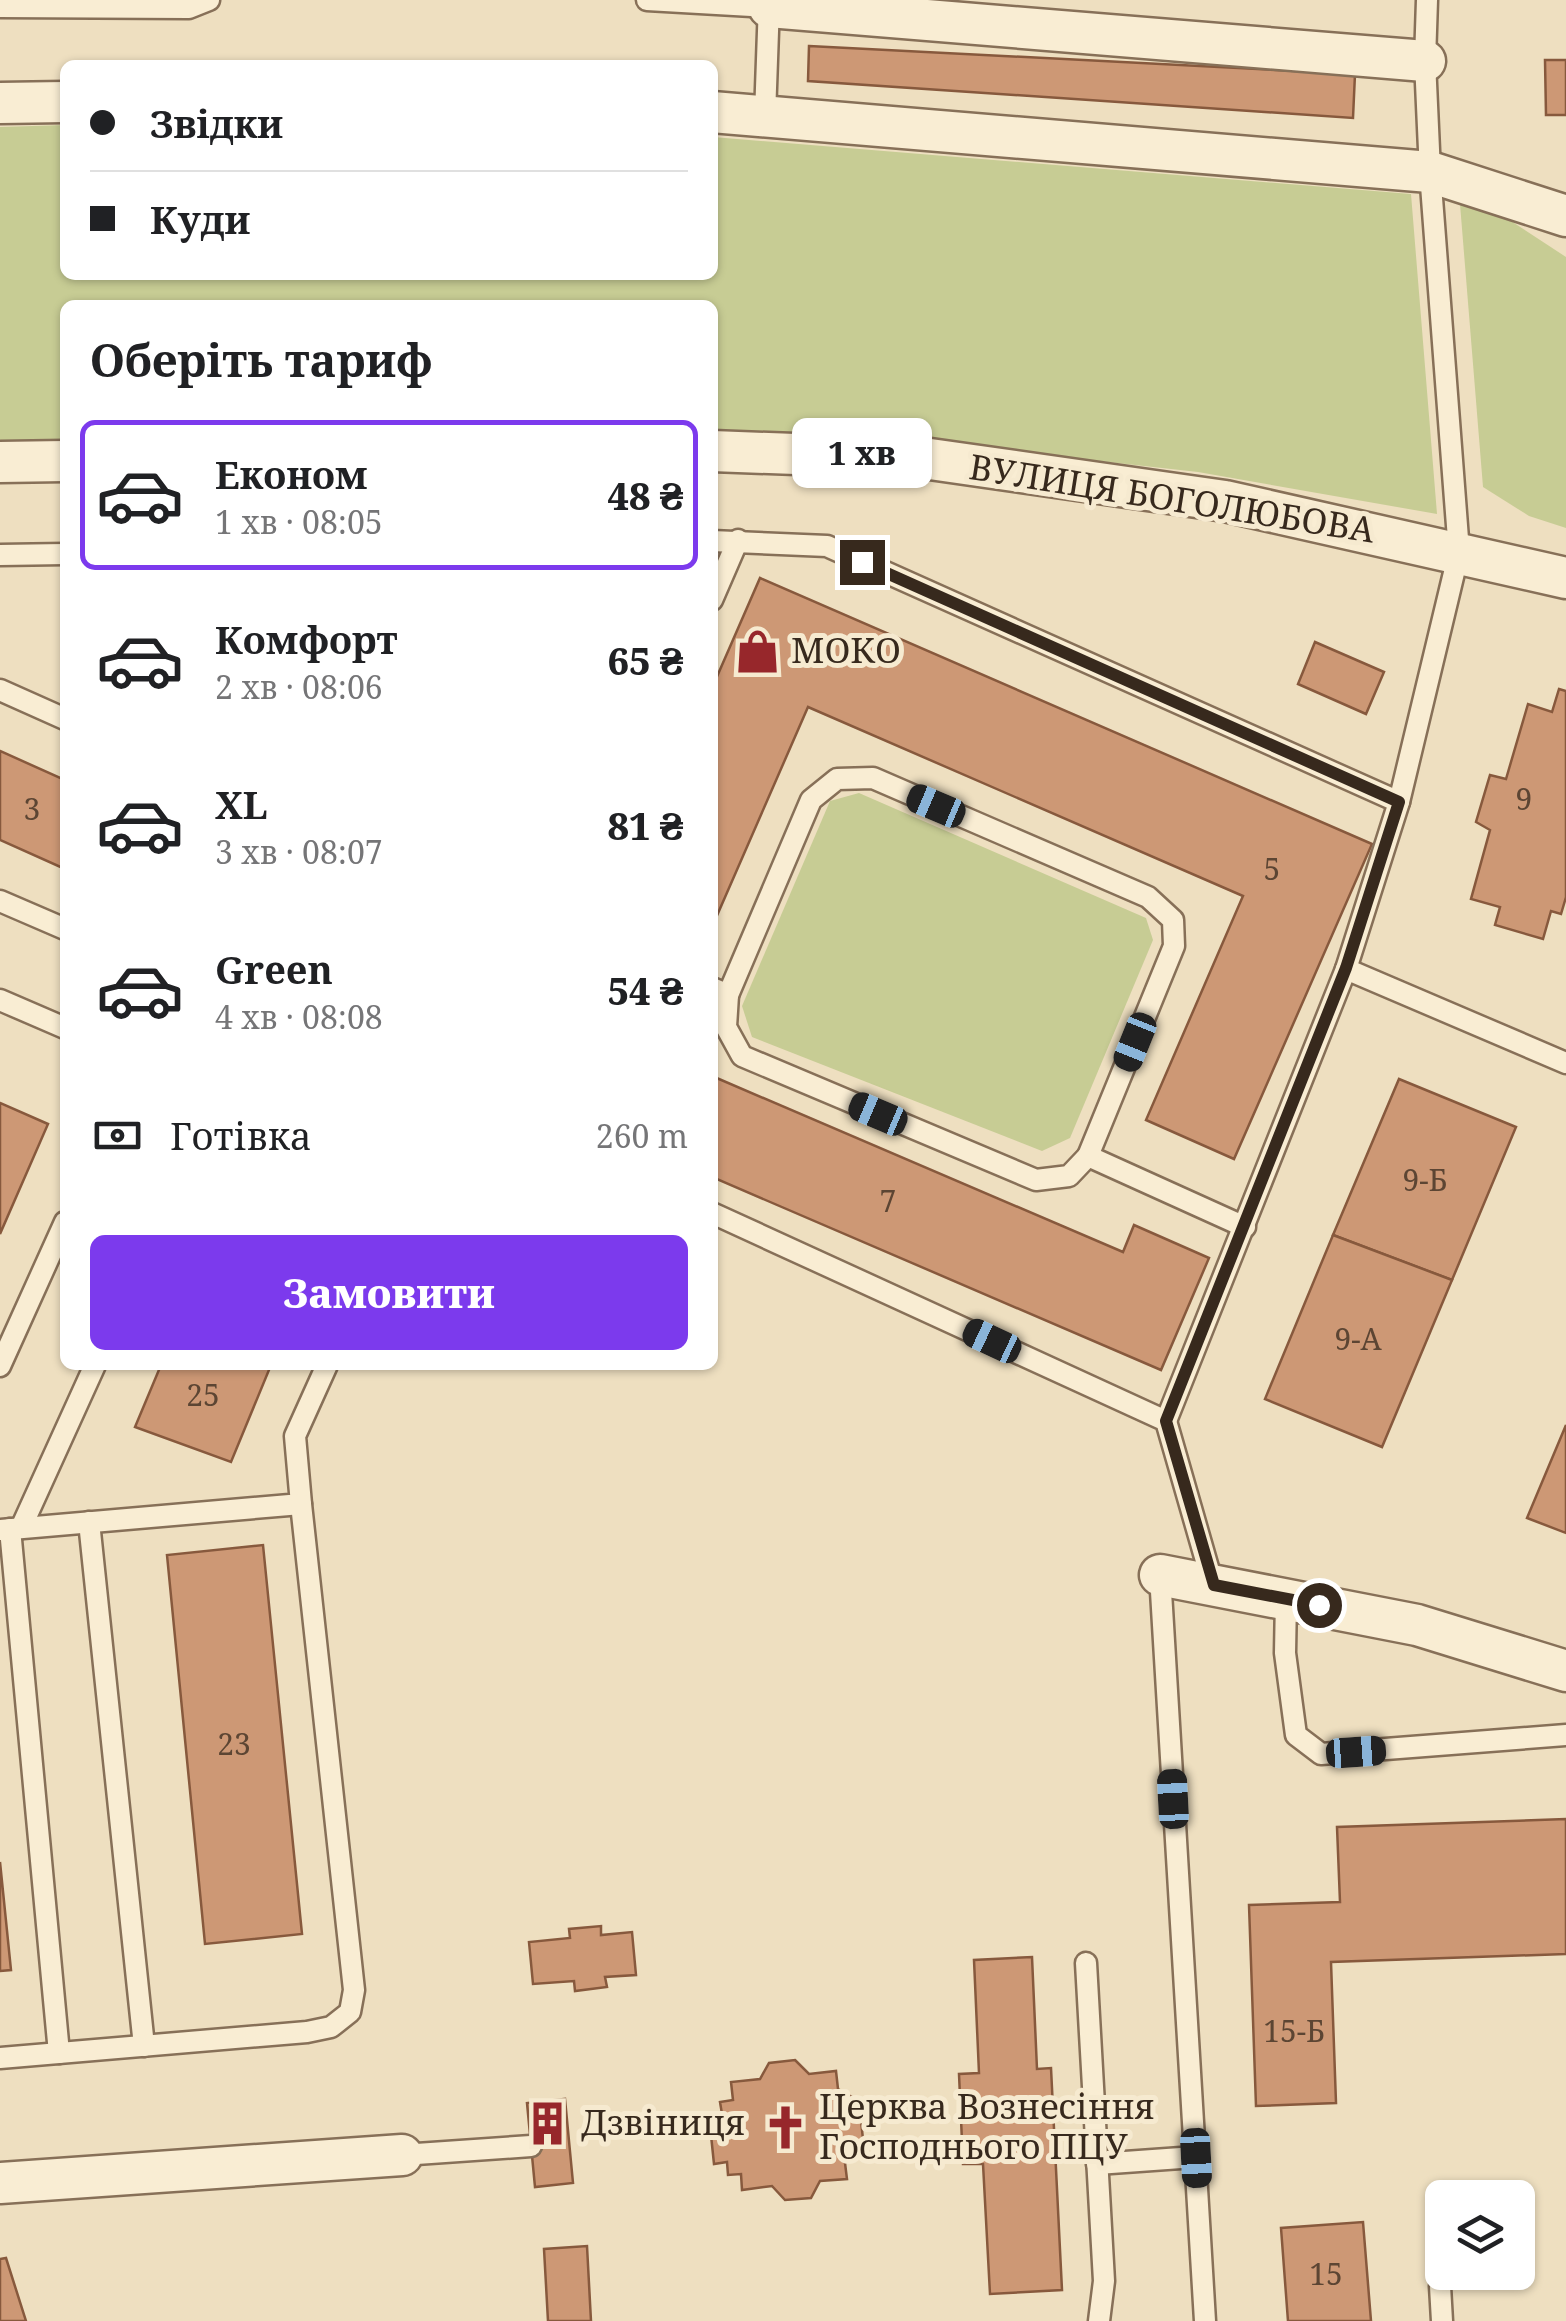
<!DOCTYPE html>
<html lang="uk">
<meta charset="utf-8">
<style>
:root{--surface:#fff;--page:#f2f2f2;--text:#202124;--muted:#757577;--line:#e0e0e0;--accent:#7c3aed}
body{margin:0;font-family:"Noto Serif",serif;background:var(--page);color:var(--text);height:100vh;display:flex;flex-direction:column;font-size:38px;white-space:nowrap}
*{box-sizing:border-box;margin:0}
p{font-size:32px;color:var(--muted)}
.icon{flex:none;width:55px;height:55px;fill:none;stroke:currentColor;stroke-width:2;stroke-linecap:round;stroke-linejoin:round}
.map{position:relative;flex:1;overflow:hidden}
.sheet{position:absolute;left:60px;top:300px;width:658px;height:1070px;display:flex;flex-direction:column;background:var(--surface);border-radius:15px;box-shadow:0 2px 8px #0004}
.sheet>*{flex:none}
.guide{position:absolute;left:60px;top:60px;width:658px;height:220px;border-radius:15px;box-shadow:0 2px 8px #0004;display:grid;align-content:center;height:220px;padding:0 30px;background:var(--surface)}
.controls{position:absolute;left:1425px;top:2180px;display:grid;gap:20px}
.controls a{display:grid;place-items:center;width:110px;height:110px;border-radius:15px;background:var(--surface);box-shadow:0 2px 8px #0004;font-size:50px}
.end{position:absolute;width:45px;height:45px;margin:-22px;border:12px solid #37291d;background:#fff;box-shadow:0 0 0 5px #fff}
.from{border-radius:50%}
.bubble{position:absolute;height:70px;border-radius:15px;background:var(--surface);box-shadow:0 2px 8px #0004;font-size:32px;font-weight:800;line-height:70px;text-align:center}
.car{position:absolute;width:30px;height:60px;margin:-30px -15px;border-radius:12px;box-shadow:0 0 8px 2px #0007;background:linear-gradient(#222 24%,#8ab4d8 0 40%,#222 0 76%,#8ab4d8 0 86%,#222 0)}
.guide b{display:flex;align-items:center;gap:35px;height:95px;font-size:38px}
.guide b+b{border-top:2px solid var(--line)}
.guide i{width:25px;height:25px;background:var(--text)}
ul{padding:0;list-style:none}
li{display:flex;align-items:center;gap:30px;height:150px;margin:0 20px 15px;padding:0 10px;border:5px solid transparent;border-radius:15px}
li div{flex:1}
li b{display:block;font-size:38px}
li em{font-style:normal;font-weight:800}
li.current{border-color:var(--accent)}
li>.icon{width:90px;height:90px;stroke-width:1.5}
h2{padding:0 30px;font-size:45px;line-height:120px}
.pay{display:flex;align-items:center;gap:25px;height:110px;padding:0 30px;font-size:38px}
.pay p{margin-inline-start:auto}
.action{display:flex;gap:20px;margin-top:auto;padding:20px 30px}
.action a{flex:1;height:115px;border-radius:15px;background:var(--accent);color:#fff;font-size:40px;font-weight:800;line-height:115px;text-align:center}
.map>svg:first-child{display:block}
.green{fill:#c7cc94}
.building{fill:#cd9875;stroke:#87593d;stroke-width:2.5}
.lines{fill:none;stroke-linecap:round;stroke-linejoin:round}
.service-casing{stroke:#877058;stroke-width:25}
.minor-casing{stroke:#877058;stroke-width:45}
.service{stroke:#f9edd3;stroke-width:20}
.minor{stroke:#f9edd3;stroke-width:40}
.route{stroke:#37291d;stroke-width:12}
.labels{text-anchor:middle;stroke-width:10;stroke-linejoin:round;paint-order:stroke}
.number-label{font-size:30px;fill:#5c4533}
.street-label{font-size:35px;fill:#37291d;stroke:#f6ead0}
.poi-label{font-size:35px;fill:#37291d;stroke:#f6ead0;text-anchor:start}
</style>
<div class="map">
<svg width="1566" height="2321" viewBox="0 0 1566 2321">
<rect width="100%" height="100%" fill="#eedfc0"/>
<g class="green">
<polygon points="65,125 65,275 712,275 713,137 1411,194 1437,514 1198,472 937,443 713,436 712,305 65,305 65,442 0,444 0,127"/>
<polygon points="1460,204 1511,221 1566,257 1566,528 1529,516 1483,487"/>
<polygon points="859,793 1146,918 1153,940 1070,1138 1042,1151 752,1037 742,1006 830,801"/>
</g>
<g class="building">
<polygon points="809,46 1355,74 1353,118 808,81"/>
<polygon points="1545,60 1566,60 1566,115 1546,115"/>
<polygon points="760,578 1372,844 1234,1159 1146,1120 1243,896 808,707 712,927 712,688"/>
<polygon points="1315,642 1384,672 1366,714 1298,684"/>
<polygon points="1559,689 1566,691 1566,897 1561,914 1551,911 1543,939 1495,925 1500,907 1471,899 1490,830 1476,822 1490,775 1506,779 1528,704 1552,712"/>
<polygon points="0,751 65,780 65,869 0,840"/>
<polygon points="712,1076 1123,1252 1134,1225 1209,1258 1161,1370 712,1177"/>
<polygon points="1399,1079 1516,1127 1452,1280 1333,1235"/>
<polygon points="0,1103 48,1124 0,1234"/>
<polygon points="1333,1235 1452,1280 1382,1447 1265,1399"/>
<polygon points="161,1365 271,1365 231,1462 135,1427"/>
<polygon points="1566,1425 1566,1533 1527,1518"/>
<polygon points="263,1545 302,1934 205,1944 167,1555"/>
<polygon points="1566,1819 1566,1954 1331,1962 1336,2103 1256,2106 1249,1905 1340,1902 1337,1827"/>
<polygon points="0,1862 11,1970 0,1971"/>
<polygon points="601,1926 601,1935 632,1932 636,1975 605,1977 607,1987 575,1991 574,1981 533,1984 529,1942 570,1938 569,1929"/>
<polygon points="1032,1957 1037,2069 1051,2068 1062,2290 990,2294 983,2164 963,2164 959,2074 979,2073 974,1960"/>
<polygon points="795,2060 809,2074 836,2071 838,2089 859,2101 864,2149 845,2163 847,2179 820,2181 811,2198 785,2200 772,2186 742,2190 741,2174 728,2175 727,2162 714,2164 709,2116 722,2114 720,2102 733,2100 731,2082 760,2079 769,2063"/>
<polygon points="565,2099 573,2183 535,2187 527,2103"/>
<polygon points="1363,2222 1371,2321 1288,2321 1281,2228"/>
<polygon points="587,2246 591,2321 548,2321 544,2249"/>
<polygon points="6,2258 26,2321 0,2321 0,2259"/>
</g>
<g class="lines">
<defs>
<g id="service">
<polyline points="647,0 769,7"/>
<polyline points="0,7 189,8 209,0"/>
<polyline points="765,116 769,3"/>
<polyline points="712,541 827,546 1399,802 1346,969 1166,1421"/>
<polyline points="0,555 65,554"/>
<polyline points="712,600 738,540"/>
<polyline points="0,690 65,719"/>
<polyline points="1399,802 1459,552 1430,172 1425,61 1427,0"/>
<polyline points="0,901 65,929"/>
<polyline points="1346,969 1566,1063"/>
<polyline points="712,988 728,995 726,1027 742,1056 1036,1180 1069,1176 1088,1156 1245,1227"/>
<polyline points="728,995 811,800 837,779 873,778 1148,897 1173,920 1174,946 1088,1156"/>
<polyline points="0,1000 65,1028"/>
<polyline points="712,1213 1166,1421 1213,1585"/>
<polyline points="0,1366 65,1222"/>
<polyline points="89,1522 144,2046"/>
<polyline points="21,1528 95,1365"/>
<polyline points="10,1529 59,2053"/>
<polyline points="0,1530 301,1504 295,1436 327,1365"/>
<polyline points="1160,1575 1205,2321"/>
<polyline points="1286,1598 1285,1653 1296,1735 1321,1754 1566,1735"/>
<polyline points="1086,1963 1104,2281 1099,2321"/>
<polyline points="0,2058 307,2032 331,2027 350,2012 354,1990 301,1504"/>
<polyline points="402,2155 531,2146"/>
<polyline points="1097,2164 1195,2157"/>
<polyline points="1440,2286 1442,2321"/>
</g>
<g id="minor">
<polyline points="769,7 1425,61"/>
<polyline points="0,103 65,102"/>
<polyline points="712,112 1430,172 1566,216"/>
<polyline points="712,451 930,459 1225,501 1566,578"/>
<polyline points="0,462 65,461"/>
<polyline points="1160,1575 1417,1625 1566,1671"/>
<polyline points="0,2183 402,2155"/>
</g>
</defs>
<use href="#service" class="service-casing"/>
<use href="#minor" class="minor-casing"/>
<use href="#service" class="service"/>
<use href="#minor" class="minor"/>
</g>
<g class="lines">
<polyline class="route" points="862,562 1399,802 1346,968 1166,1421 1214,1585 1319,1605"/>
</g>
<defs>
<symbol id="shop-bare" viewBox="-9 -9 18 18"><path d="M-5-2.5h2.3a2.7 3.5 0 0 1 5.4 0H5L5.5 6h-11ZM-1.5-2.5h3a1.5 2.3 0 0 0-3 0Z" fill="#97272b" stroke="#f6ead0" stroke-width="2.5" paint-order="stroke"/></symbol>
<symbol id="building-bare" viewBox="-9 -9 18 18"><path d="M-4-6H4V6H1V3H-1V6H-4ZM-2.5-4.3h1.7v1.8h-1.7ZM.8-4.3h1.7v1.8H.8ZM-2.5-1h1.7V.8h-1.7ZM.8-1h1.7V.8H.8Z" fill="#97272b" stroke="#f6ead0" stroke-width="2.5" paint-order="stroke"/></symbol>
<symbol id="church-bare" viewBox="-9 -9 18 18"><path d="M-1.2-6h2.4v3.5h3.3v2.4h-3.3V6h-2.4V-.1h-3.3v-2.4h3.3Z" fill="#97272b" stroke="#f6ead0" stroke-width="2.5" paint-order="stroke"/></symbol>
</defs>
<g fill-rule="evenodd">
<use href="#shop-bare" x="726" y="620" width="63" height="63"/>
<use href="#building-bare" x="516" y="2092" width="63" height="63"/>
<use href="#church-bare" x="754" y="2096" width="63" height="63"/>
</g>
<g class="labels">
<g class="number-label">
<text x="1524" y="810">9</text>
<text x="32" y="820">3</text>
<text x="1272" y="880">5</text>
<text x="1425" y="1191">9-Б</text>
<text x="888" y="1212">7</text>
<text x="1358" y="1350">9-А</text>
<text x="203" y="1406">25</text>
<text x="234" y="1755">23</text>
<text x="1294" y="2042">15-Б</text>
<text x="1326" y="2285">15</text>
</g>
<g class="street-label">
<text transform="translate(1172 499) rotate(9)" y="12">ВУЛИЦЯ БОГОЛЮБОВА</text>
</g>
<g class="poi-label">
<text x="791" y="663">МОКО</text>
<text x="819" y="2119">Церква Вознесіння<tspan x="819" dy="40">Господнього ПЦУ</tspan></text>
<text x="581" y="2135">Дзвіниця</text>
</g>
</g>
</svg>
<div class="controls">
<a><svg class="icon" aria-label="layers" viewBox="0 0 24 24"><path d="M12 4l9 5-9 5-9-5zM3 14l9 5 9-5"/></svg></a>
</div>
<i class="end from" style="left:1319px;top:1605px"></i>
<i class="end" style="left:862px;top:562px"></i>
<div class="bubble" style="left:792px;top:418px;width:140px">1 хв</div>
<i class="car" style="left:936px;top:806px;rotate:293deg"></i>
<i class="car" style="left:1135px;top:1042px;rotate:202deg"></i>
<i class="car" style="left:878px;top:1114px;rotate:293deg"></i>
<i class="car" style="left:992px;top:1341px;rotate:295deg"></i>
<i class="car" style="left:1356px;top:1752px;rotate:86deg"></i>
<i class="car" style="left:1173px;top:1799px;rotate:357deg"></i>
<i class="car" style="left:1196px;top:2158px;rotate:177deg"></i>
<div class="guide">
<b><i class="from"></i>Звідки</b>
<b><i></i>Куди</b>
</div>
<section class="sheet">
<h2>Оберіть тариф</h2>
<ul>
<li class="current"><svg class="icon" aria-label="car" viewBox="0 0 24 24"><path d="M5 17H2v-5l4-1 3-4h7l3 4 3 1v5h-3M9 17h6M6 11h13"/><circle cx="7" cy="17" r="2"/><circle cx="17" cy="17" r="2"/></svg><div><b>Економ</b><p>1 хв · 08:05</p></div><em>48 ₴</em></li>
<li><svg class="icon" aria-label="car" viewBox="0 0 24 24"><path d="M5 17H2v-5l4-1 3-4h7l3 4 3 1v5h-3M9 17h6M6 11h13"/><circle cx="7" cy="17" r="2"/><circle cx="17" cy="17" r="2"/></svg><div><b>Комфорт</b><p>2 хв · 08:06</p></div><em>65 ₴</em></li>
<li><svg class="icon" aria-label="car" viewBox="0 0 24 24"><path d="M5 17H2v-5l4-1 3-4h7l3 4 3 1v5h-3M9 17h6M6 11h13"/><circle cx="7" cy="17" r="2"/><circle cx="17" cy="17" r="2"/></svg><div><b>XL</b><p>3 хв · 08:07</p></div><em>81 ₴</em></li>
<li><svg class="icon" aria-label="car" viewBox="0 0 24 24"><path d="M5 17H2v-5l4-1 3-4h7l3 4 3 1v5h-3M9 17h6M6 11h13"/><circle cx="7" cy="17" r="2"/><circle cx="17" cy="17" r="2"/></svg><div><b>Green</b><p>4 хв · 08:08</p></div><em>54 ₴</em></li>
</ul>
<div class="pay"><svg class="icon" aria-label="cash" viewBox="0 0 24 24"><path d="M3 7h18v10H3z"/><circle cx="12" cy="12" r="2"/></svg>Готівка<p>260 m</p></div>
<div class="action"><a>Замовити</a></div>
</section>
</div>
